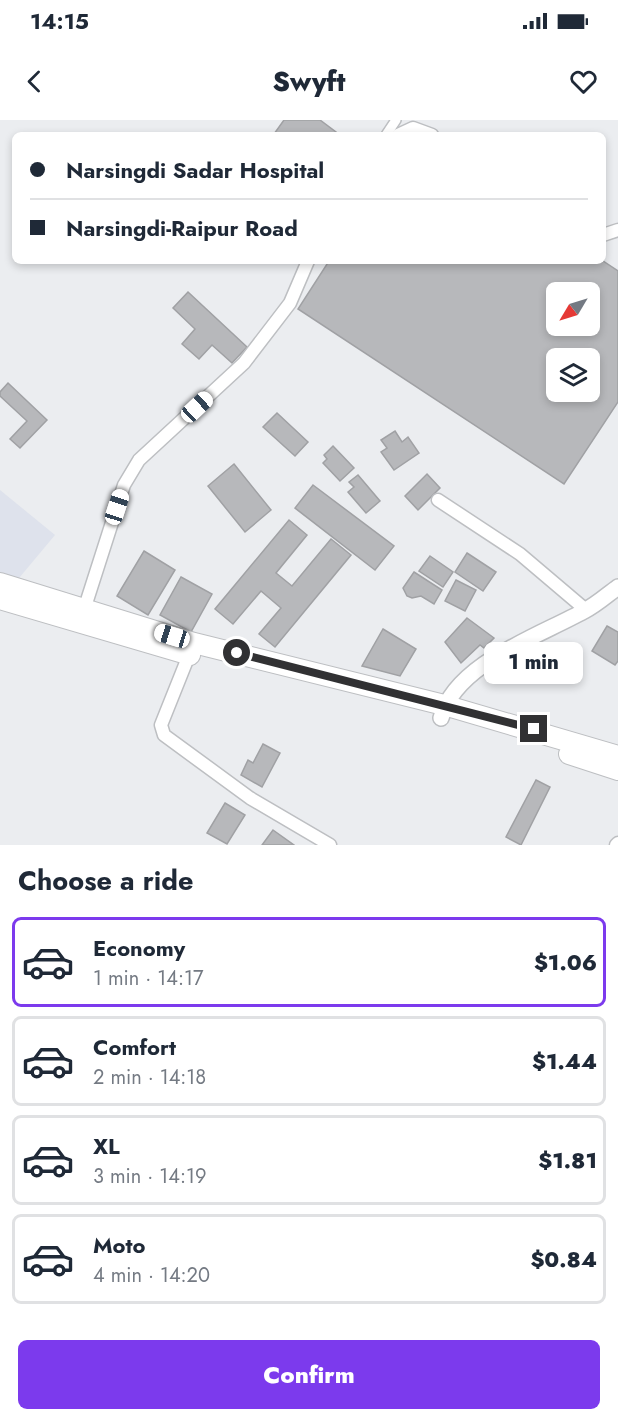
<!DOCTYPE html>
<meta charset="utf-8">
<style>
:root{--surface:#fff;--page:#f6f6f7;--text:#1f2937;--muted:#747a83;--line:#e0e1e3;--accent:#7c3aed}
body{margin:0;font-family:Jost,sans-serif;background:var(--page);color:var(--text);height:100vh;display:flex;flex-direction:column;font-size:22px;white-space:nowrap}
*{box-sizing:border-box;margin:0}
p{font-size:20px;color:var(--muted)}
.icon{flex:none;width:33px;height:33px;fill:none;stroke:currentColor;stroke-width:2;stroke-linecap:round;stroke-linejoin:round}
.map{position:relative;height:725px;overflow:hidden}
.side{display:flex;flex-direction:column;background:var(--surface);flex:1}
.side>*{flex:none}
.guide{position:absolute;left:12px;top:12px;width:594px;height:132px;border-radius:9px;box-shadow:0 3px 9px #0003;display:grid;align-content:center;height:132px;padding:0 18px;background:var(--surface)}
.needle{width:39px;rotate:232deg}
.buttons{position:absolute;left:546px;top:162px;display:grid;gap:12px}
.buttons a{display:grid;place-items:center;width:54px;height:54px;border-radius:9px;background:var(--surface);box-shadow:0 3px 9px #0003;font-size:30px}
.end{position:absolute;width:27px;height:27px;margin:-14px;border:8px solid #313133;background:#fff;box-shadow:0 0 0 3px #fff}
.from{border-radius:50%}
.bubble{position:absolute;height:42px;border-radius:9px;background:var(--surface);box-shadow:0 3px 9px #0003;font-size:20px;font-weight:800;line-height:42px;text-align:center}
.car{position:absolute;width:18px;height:36px;margin:-18px -9px;border-radius:8px;box-shadow:0 0 4px 2px #0007;background:linear-gradient(#fff 24%,#345 0 40%,#fff 0 76%,#345 0 86%,#fff 0)}
.guide b{display:flex;align-items:center;gap:21px;height:57px;font-size:22px}
.guide b+b{border-top:2px solid var(--line)}
.guide i{width:15px;height:15px;background:var(--text)}
ul{padding:0;list-style:none}
li{display:flex;align-items:center;gap:18px;height:90px;margin:0 12px 9px;padding:0 6px;border:3px solid var(--line);border-radius:9px}
li div{flex:1}
li b{display:block;font-size:22px}
li em{font-style:normal;font-weight:800}
li.current{border-color:var(--accent)}
li>.icon{width:54px;height:54px;stroke-width:1.5}
h2{padding:0 18px;font-size:27px;line-height:72px}
.button{display:flex;gap:12px;margin-top:auto;padding:12px 18px}
.button a{flex:1;height:69px;border-radius:9px;background:var(--accent);color:#fff;font-size:24px;font-weight:800;line-height:69px;text-align:center}
.status{display:flex;justify-content:space-between;align-items:center;height:42px;padding:0 30px;background:var(--surface);direction:ltr}
.status svg{height:16px;fill:currentColor}
header{display:flex;justify-content:space-between;align-items:center;height:78px;padding:0 18px;background:var(--surface);font-size:27px;font-weight:800}
.map>svg:first-child{display:block}
.built{fill:#dee2ec}
.building{fill:#b7b8bb;stroke:#a0a1a4;stroke-width:1.5;fill-rule:evenodd}
.lines{fill:none;stroke-linecap:round;stroke-linejoin:round}
.pedestrian-casing{stroke:#bdbfc2;stroke-width:12}
.minor-casing{stroke:#bdbfc2;stroke-width:15}
.tertiary-casing{stroke:#bdbfc2;stroke-width:18}
.primary-casing{stroke:#bdbfc2;stroke-width:22}
.pedestrian{stroke:#fff;stroke-width:9}
.minor{stroke:#fff;stroke-width:12}
.tertiary{stroke:#fff;stroke-width:15}
.primary{stroke:#fff;stroke-width:20}
.route{stroke:#313133;stroke-width:8}
</style>
<div class="status"><b>14:15</b><svg viewBox="0 0 49 12"><path d="M0 12V9h3v3zM5 12V6h3v6zM10 12V3h3v9zM15 12V0h3v12zM26 1h20v11H26zM47 4h2v5h-2z"/></svg></div>
<header><svg class="icon" aria-label="back" viewBox="0 0 24 24"><path d="M15 5l-7 7 7 7"/></svg>Swyft<svg class="icon" aria-label="heart" viewBox="0 0 24 24"><path d="M12 20l-8-8c-3-5 5-10 8-4 3-6 11-1 8 4z"/></svg></header>
<div class="map">
<svg width="618" height="725" viewBox="0 0 618 725">
<rect width="100%" height="100%" fill="#ebedf0"/>
<polygon class="built" points="0,370 55,415 9,470 0,466"/>
<g class="building">
<polygon points="284,0 320,0 340,15 276,15 274,14"/>
<path d="M329,141H603L618,151V282L564,364L298,189ZM556,172H590V206H556ZM556,238H590V272H556Z"/>
<polygon points="188,172 247,227 232,243 212,225 199,239 182,224 195,209 173,188"/>
<polygon points="8,263 47,300 20,328 10,319 27,301 0,276 0,272"/>
<polygon points="277,293 308,322 295,336 263,307"/>
<polygon points="395,311 402,322 408,317 419,333 394,350 381,332 387,328 381,320"/>
<polygon points="333,326 354,348 340,361 323,343 327,339 324,335"/>
<polygon points="234,344 271,390 245,412 208,366"/>
<polygon points="427,354 440,368 418,390 405,376"/>
<polygon points="358,355 380,381 366,393 348,372 354,367 349,362"/>
<polygon points="313,365 394,426 375,450 295,388"/>
<polygon points="289,400 307,415 276,453 292,466 331,419 351,435 275,527 259,514 281,488 261,471 233,504 215,489"/>
<polygon points="144,431 175,450 148,495 117,476"/>
<polygon points="467,433 496,452 483,471 455,452"/>
<polygon points="430,436 453,452 443,467 419,451"/>
<polygon points="414,452 442,470 434,484 421,476 412,478 407,476 403,468"/>
<polygon points="181,457 212,474 191,512 160,495"/>
<polygon points="456,460 476,470 465,491 445,481"/>
<polygon points="467,498 494,518 484,528 480,525 461,543 445,522"/>
<polygon points="607,506 618,512 618,541 615,545 592,531"/>
<polygon points="383,509 416,529 400,556 362,546"/>
<polygon points="263,624 280,633 262,667 241,655 248,640 253,643"/>
<polygon points="536,660 550,667 521,725 506,717"/>
<polygon points="225,683 245,695 227,724 207,713"/>
<polygon points="273,710 294,725 262,725"/>
</g>
<g class="lines">
<defs>
<polyline id="pedestrian" points="386,15 396,0"/>
<g id="minor">
<polyline points="398,15 413,8 432,15"/>
<polyline points="603,115 618,110"/>
<polyline points="438,380 520,434 586,490"/>
<polyline points="83,493 124,365 139,340 244,243 290,183 308,141"/>
<polyline points="191,530 161,605 164,615 250,678 330,725"/>
<polyline points="616,725 618,723"/>
</g>
<path id="tertiary" d="M441,598C455,544 539,516 584,491C596,485 607,475 618,467"/>
<g id="primary">
<polyline points="0,463 194,523 444,585 618,636"/>
<polyline points="0,479 190,535"/>
<polyline points="569,634 618,650"/>
</g>
</defs>
<use href="#pedestrian" class="pedestrian-casing"/>
<use href="#minor" class="minor-casing"/>
<use href="#tertiary" class="tertiary-casing"/>
<use href="#primary" class="primary-casing"/>
<use href="#pedestrian" class="pedestrian"/>
<use href="#minor" class="minor"/>
<use href="#tertiary" class="tertiary"/>
<use href="#primary" class="primary"/>
</g>
<g class="lines">
<polyline class="route" points="237,533 534,609"/>
</g>
</svg>
<div class="buttons">
<a><svg class="needle" viewBox="-14 -14 28 28"><path d="M0-13l5 13h-10z" fill="#e53935"/><path d="M0 13l5-13h-10z" fill="#747a83"/></svg></a>
<a><svg class="icon" aria-label="layers" viewBox="0 0 24 24"><path d="M12 4l9 5-9 5-9-5zM3 14l9 5 9-5"/></svg></a>
</div>
<i class="end from" style="left:237px;top:533px"></i>
<i class="end" style="left:534px;top:609px"></i>
<div class="bubble" style="left:484px;top:522px;width:99px">1 min</div>
<i class="car" style="left:197px;top:287px;rotate:47deg"></i>
<i class="car" style="left:117px;top:387px;rotate:18deg"></i>
<i class="car" style="left:172px;top:516px;rotate:287deg"></i>
<div class="guide">
<b><i class="from"></i>Narsingdi Sadar Hospital</b>
<b><i></i>Narsingdi-Raipur Road</b>
</div>
</div>
<section class="side">
<h2>Choose a ride</h2>
<ul>
<li class="current"><svg class="icon" aria-label="car" viewBox="0 0 24 24"><path d="M5 17H2v-5l4-1 3-4h7l3 4 3 1v5h-3M9 17h6M6 11h13"/><circle cx="7" cy="17" r="2"/><circle cx="17" cy="17" r="2"/></svg><div><b>Economy</b><p>1 min · 14:17</p></div><em>$1.06</em></li>
<li><svg class="icon" aria-label="car" viewBox="0 0 24 24"><path d="M5 17H2v-5l4-1 3-4h7l3 4 3 1v5h-3M9 17h6M6 11h13"/><circle cx="7" cy="17" r="2"/><circle cx="17" cy="17" r="2"/></svg><div><b>Comfort</b><p>2 min · 14:18</p></div><em>$1.44</em></li>
<li><svg class="icon" aria-label="car" viewBox="0 0 24 24"><path d="M5 17H2v-5l4-1 3-4h7l3 4 3 1v5h-3M9 17h6M6 11h13"/><circle cx="7" cy="17" r="2"/><circle cx="17" cy="17" r="2"/></svg><div><b>XL</b><p>3 min · 14:19</p></div><em>$1.81</em></li>
<li><svg class="icon" aria-label="car" viewBox="0 0 24 24"><path d="M5 17H2v-5l4-1 3-4h7l3 4 3 1v5h-3M9 17h6M6 11h13"/><circle cx="7" cy="17" r="2"/><circle cx="17" cy="17" r="2"/></svg><div><b>Moto</b><p>4 min · 14:20</p></div><em>$0.84</em></li>
</ul>
<div class="button"><a>Confirm</a></div>
</section>
